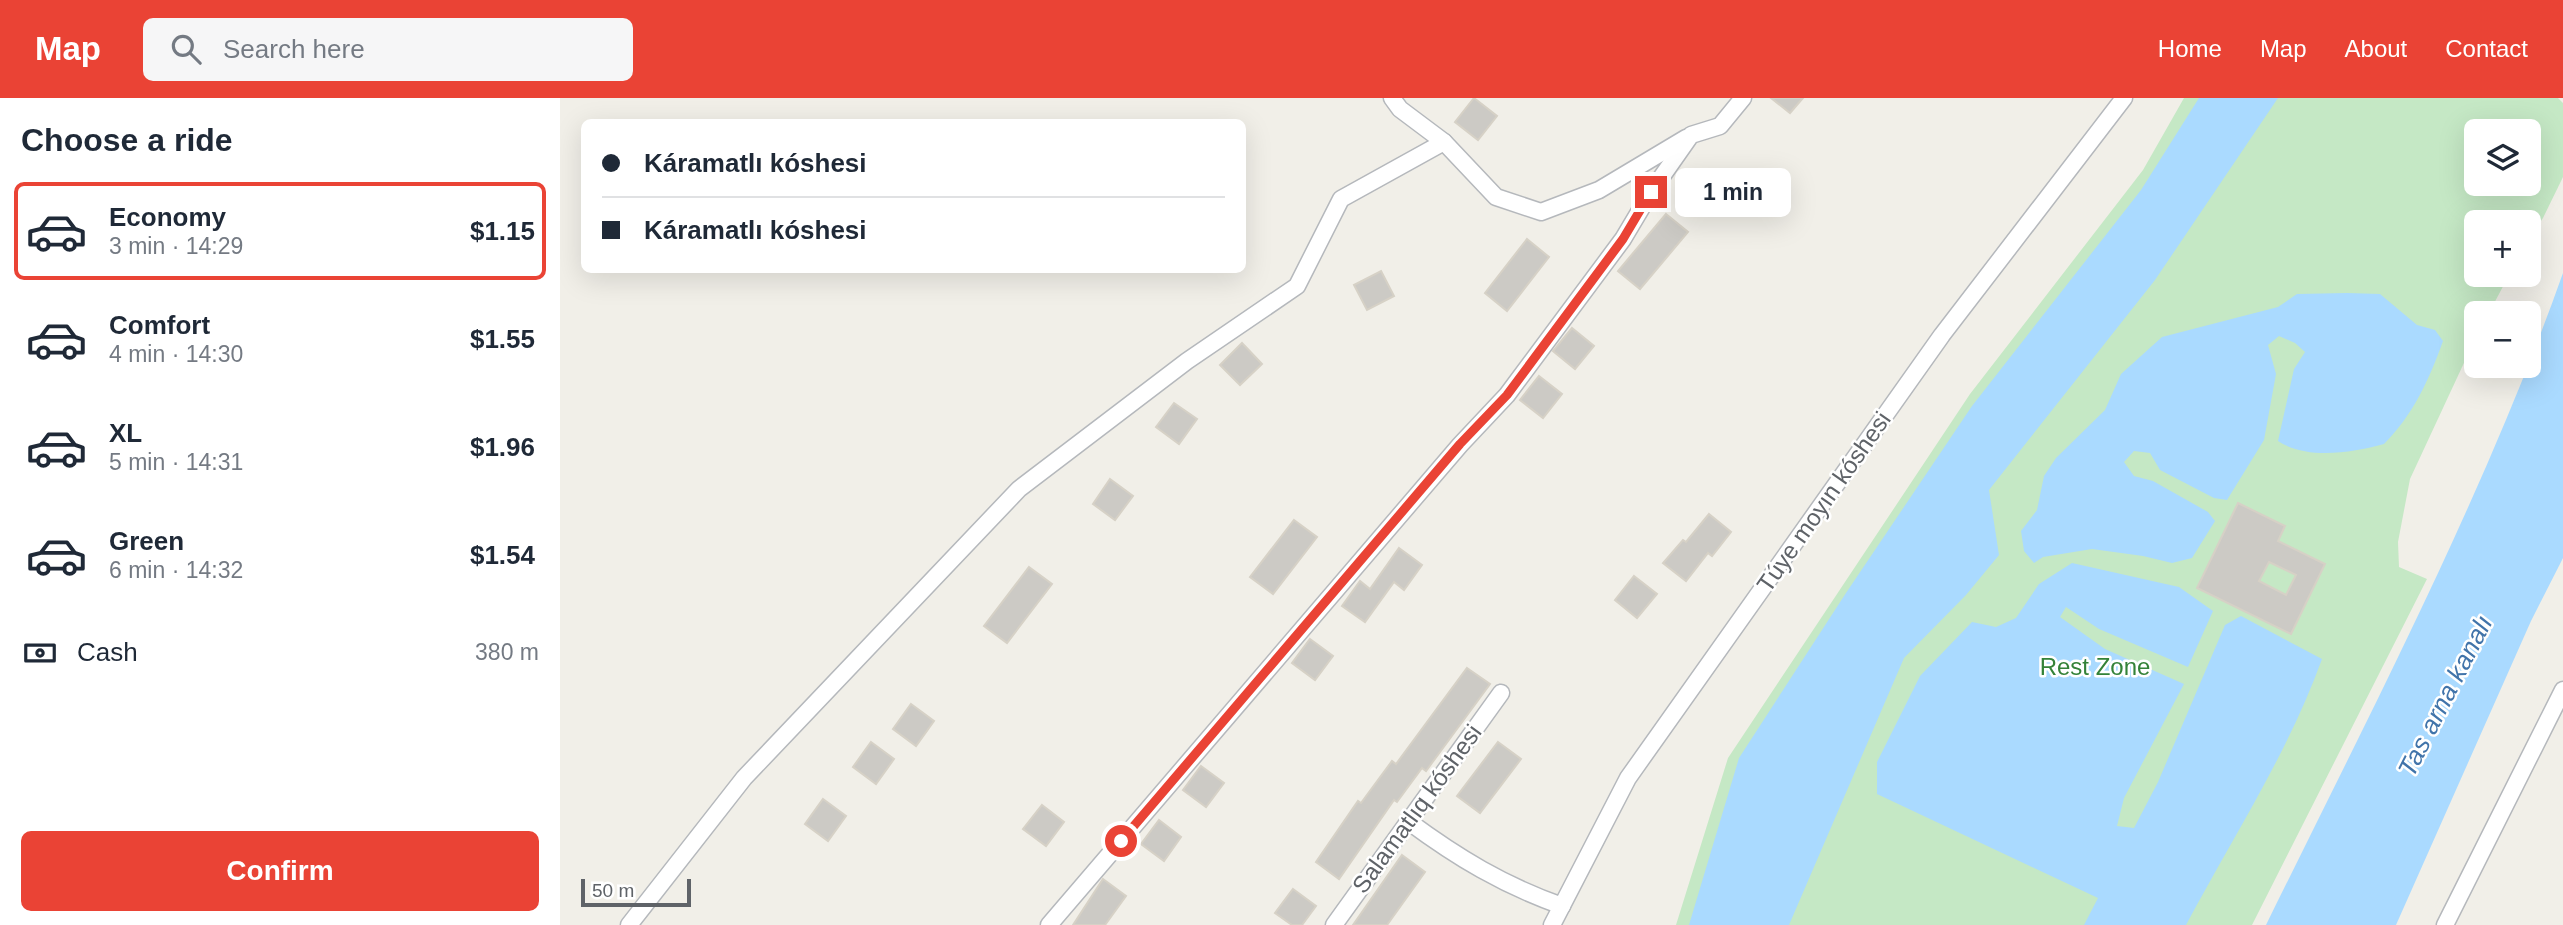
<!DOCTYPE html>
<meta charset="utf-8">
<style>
:root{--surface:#fff;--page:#f6f6f7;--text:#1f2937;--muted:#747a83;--line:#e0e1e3;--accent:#ea4335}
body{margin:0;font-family:Helvetica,sans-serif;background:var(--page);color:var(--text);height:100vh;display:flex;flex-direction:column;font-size:26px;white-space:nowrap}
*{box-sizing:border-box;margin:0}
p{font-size:23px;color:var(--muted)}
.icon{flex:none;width:38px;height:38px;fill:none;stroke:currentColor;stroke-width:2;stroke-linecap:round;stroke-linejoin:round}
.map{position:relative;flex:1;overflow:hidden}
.panel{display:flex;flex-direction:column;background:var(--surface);width:560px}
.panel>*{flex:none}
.hud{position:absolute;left:21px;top:21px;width:665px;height:154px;border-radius:10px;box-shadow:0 7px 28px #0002;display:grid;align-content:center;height:154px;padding:0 21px;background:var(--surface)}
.controls{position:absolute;left:1904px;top:21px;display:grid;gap:14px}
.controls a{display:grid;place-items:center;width:77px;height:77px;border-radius:10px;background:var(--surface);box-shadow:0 7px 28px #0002;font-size:35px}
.scale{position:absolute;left:21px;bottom:18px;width:110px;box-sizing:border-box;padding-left:7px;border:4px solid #5f6368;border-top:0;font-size:19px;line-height:24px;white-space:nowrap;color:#5f6368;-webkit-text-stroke:5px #fff;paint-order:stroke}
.end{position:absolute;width:32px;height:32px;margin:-16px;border:9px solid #ea4335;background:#fff;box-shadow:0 0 0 4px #fff}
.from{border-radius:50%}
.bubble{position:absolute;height:49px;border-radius:10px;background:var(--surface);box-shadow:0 7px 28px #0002;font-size:23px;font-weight:700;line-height:49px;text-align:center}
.hud b{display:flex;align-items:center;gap:24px;height:66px;font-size:26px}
.hud b+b{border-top:2px solid var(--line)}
.hud i{width:18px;height:18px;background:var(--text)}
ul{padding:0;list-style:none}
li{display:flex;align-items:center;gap:21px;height:98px;margin:0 14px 10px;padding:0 7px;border:4px solid transparent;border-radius:10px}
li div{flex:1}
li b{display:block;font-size:26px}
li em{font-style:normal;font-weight:700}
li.active{border-color:var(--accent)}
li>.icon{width:63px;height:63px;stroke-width:1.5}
h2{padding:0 21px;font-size:32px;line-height:84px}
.pay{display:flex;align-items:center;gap:18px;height:77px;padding:0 21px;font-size:26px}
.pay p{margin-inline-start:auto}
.primary-button{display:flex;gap:14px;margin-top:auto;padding:14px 21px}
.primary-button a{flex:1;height:80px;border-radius:10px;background:var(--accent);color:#fff;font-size:28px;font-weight:700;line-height:80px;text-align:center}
header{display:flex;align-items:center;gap:42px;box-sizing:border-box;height:98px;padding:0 35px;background:var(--accent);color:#fff}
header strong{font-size:33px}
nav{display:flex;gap:38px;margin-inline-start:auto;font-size:24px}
.search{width:490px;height:63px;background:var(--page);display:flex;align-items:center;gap:18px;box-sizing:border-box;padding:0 24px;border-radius:10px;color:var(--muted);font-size:26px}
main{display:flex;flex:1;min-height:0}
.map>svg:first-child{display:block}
.green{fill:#c5e8c5;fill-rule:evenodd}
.water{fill:#aadaff}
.building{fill:#cccac5;stroke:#d6d1c6;stroke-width:2;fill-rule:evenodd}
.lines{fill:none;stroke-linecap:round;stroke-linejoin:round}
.minor-casing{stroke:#b5b8bc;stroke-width:19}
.minor{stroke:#fff;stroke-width:16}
.route{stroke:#ea4335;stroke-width:9}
.labels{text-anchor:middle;stroke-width:5;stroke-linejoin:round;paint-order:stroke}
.street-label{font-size:24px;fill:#5f6368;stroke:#fff}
.park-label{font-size:24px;fill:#348238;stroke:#fff}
.water-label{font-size:26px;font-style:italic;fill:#4174aa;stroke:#fff}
</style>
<header>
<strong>Map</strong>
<div class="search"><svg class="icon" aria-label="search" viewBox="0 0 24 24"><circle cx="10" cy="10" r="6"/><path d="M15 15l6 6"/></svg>Search here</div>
<nav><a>Home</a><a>Map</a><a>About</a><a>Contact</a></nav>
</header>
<main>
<section class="panel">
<h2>Choose a ride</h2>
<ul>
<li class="active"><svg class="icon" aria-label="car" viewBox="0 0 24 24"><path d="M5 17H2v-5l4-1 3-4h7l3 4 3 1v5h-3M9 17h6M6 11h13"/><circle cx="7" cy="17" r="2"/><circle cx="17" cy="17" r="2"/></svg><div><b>Economy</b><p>3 min · 14:29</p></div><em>$1.15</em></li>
<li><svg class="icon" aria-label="car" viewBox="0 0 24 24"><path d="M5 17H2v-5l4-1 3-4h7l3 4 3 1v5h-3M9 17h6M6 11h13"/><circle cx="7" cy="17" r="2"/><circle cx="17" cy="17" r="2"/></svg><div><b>Comfort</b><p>4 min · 14:30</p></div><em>$1.55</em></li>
<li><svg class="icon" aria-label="car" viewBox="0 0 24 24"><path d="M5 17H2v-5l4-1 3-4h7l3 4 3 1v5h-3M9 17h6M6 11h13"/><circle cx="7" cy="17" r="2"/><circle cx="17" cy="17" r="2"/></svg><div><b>XL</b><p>5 min · 14:31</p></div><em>$1.96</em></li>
<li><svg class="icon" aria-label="car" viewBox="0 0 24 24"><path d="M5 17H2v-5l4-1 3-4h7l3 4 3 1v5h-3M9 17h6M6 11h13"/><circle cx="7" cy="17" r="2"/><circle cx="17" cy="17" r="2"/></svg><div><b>Green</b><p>6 min · 14:32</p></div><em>$1.54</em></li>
</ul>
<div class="pay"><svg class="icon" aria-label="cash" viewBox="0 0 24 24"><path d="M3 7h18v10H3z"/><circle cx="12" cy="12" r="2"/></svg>Cash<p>380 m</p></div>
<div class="primary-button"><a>Confirm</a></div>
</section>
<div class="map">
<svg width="2003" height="827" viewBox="0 0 2003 827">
<rect width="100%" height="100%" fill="#f1efe8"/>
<path class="green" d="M1624,0H1998L2003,5V79L1983,120L1969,141V124H1916V177H1949L1929,215H1916V239L1850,381L1838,444L1839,469L1867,481L1692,827H1116L1168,660L1410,296L1583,72ZM1916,33H1969V86H1916Z"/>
<g class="water">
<polygon points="1639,0 1718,0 1595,182 1429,392 1439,457 1406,497 1344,560 1229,827 1129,827 1179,660 1286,495 1412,308 1581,92"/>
<path d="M2003,175V460L1971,523L1836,827H1706C1811,613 1923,400 2003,175Z"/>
<path d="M1787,195L1820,196L1857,227L1875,232L1883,243C1869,282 1853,317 1824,346C1791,355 1747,362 1718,343L1734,271L1745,254L1735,245L1719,238L1708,247L1716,276L1704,342L1667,402L1654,400L1600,372L1590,355L1574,353L1564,364L1574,378L1593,383L1648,414L1655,423L1632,460L1612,465L1583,458L1532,451L1483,459L1474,465L1464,453L1461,433L1477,412L1484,378L1496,360L1545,312L1561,276L1602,239L1718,209L1737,196Z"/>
<path d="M1512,465L1619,489L1653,513L1628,569L1539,531L1506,509L1500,519L1545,551L1624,586L1564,700L1557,728L1574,730L1598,684L1665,527L1681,518L1762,561C1728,655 1673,739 1626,827H1524L1538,800L1317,696V664L1360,578L1412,524L1436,529L1456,520L1479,486Z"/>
</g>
<g class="building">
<polygon points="914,0 937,18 918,42 895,24"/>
<polygon points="1211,0 1243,0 1230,15"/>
<polygon points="1145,78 1159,103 1132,117 1118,93"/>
<polygon points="1106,116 1128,134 1080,191 1058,173"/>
<polygon points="967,141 989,159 947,213 925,195"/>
<polygon points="821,173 834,198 807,212 794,187"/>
<polygon points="1012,230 1034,248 1015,271 993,253"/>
<polygon points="682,245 702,266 680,287 660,267"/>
<polygon points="979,278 1002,296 983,320 960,302"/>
<polygon points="614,305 637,321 619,346 596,329"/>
<polygon points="550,381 573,398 555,422 533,406"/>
<path d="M1678,405L1725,428L1718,443L1765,466L1731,536L1637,490ZM1709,464L1736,477L1726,497L1699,483Z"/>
<polygon points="1149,416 1171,434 1152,458 1148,455 1126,483 1103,465 1123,442 1126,444"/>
<polygon points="734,422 757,439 713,496 690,479"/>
<polygon points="839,450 862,467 844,492 834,484 805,524 782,508 800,483 810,491"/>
<polygon points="469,469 492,486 447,545 424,528"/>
<polygon points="1074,478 1097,496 1077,520 1055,502"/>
<polygon points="750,541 773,558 755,582 732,565"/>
<polygon points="907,570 930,586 866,673 862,670 837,704 834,702 779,781 756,764 798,703 801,705 832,663 836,666"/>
<polygon points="351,606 374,623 356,648 333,631"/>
<polygon points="311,644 334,661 316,686 293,669"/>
<polygon points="938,644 961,661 920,715 897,698"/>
<polygon points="641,668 664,685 646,709 623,692"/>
<polygon points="263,701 286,718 268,743 245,726"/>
<polygon points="482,707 504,724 486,748 463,731"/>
<polygon points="599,722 621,739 604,763 581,746"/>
<polygon points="842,757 865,774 827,827 793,827"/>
<polygon points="543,781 566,798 545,827 513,827"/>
<polygon points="733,791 756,808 742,827 732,827 715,815"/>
</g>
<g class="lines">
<defs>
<g id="minor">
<polyline points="832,0 840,11 884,44 936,99 981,114 1039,92 1126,40"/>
<path d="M848,723C898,760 943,787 1002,808"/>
<polyline points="69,827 184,680 459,391 627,263 737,188 781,101 884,44"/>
<polyline points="489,827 900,347 947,297 1063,141 1091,94 1131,37 1160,28 1183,0"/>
<polyline points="774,827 941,595"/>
<polyline points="992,827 1068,680 1382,237 1564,0"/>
<polyline points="1885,827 2003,592"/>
</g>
</defs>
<use href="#minor" class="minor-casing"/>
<use href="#minor" class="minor"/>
</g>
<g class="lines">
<polyline class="route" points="561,743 900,346 947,297 1063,141 1091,94"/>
</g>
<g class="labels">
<g class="street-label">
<text transform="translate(1264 404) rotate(-55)" y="8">Túye moyın kóshesi</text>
<text transform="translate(857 711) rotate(-54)" y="8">Salamatlıq kóshesi</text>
</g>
<g class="park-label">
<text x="1535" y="577">Rest Zone</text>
</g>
<g class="water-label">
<text transform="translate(1885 598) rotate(-63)" y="9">Tas arna kanalı</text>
</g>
</g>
</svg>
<div class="controls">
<a><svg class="icon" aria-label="layers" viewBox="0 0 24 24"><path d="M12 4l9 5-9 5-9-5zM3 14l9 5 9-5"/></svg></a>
<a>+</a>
<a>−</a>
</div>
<div class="scale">50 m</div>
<i class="end from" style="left:561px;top:743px"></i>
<i class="end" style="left:1091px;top:94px"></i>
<div class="bubble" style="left:1115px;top:70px;width:116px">1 min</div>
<div class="hud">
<b><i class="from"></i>Káramatlı kóshesi</b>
<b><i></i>Káramatlı kóshesi</b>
</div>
</div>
</main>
